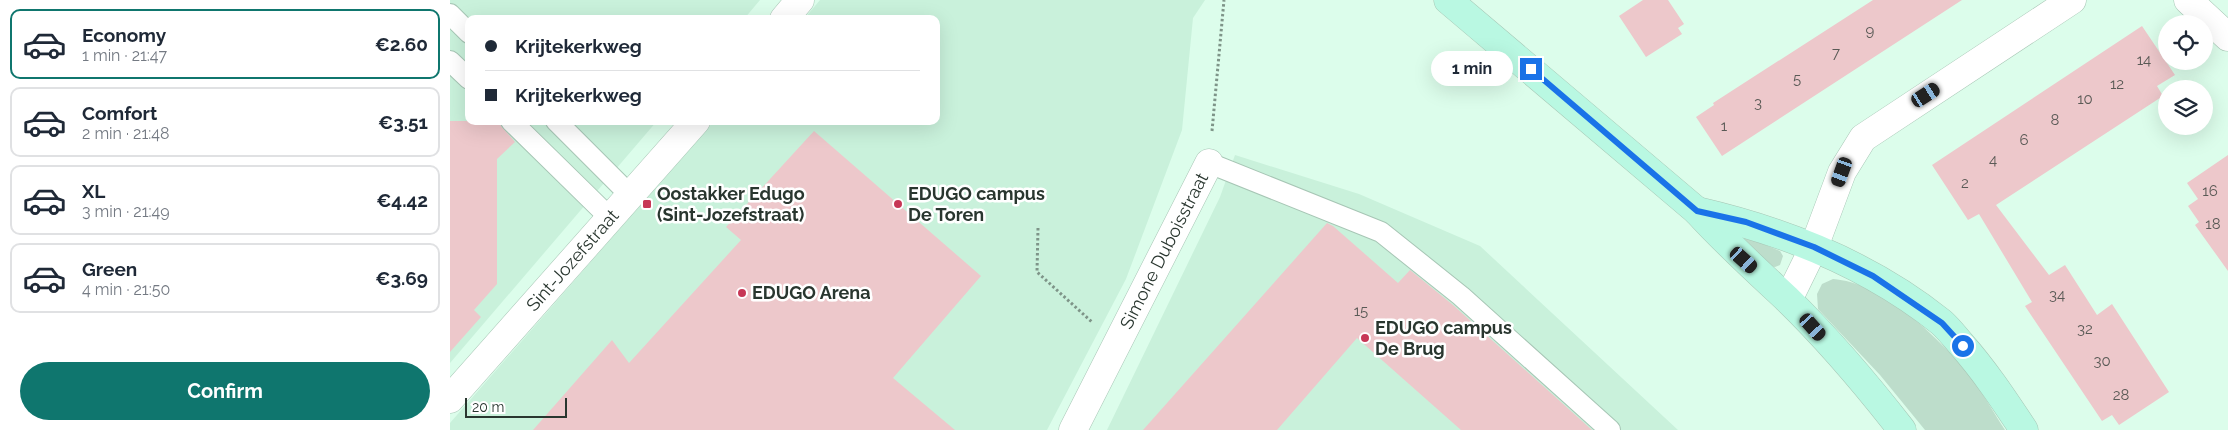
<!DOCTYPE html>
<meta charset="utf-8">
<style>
:root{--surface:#fff;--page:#f2f2f3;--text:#1f2937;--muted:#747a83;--line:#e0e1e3;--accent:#0f766e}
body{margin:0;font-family:Raleway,sans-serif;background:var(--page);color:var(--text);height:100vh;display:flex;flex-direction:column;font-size:19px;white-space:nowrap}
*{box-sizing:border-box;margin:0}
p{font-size:16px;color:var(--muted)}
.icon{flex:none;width:28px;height:28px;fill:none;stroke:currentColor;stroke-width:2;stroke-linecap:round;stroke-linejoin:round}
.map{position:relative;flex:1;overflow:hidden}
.side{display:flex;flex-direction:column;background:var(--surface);width:450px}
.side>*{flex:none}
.guide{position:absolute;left:15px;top:15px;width:475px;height:110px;border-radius:10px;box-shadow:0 5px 20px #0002;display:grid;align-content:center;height:110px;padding:0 20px;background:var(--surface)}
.buttons{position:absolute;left:1708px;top:15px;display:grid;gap:10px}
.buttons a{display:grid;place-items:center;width:55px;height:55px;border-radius:50%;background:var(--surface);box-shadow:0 5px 20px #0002;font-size:25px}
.scale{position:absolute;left:15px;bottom:12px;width:102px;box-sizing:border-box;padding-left:5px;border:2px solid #29362f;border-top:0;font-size:14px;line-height:18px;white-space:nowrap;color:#29362f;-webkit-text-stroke:4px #fff;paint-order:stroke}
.end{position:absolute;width:22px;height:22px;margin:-11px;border:6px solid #1a73e8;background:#fff;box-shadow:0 0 0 2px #fff}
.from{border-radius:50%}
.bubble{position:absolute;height:35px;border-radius:18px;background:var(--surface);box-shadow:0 5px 20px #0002;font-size:16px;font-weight:700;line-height:35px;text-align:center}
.car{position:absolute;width:15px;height:30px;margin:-15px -8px;border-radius:6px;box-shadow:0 0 4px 1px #0007;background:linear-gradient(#222 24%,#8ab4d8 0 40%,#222 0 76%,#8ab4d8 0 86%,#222 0)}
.guide b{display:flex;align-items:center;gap:18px;height:48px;font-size:19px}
.guide b+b{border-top:1px solid var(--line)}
.guide i{width:12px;height:12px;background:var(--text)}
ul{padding:9px 0 0;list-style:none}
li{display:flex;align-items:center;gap:15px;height:70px;margin:0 10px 8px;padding:0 10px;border:2px solid var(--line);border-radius:10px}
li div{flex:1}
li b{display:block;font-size:19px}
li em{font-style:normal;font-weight:700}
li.active{border-color:var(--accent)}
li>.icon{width:45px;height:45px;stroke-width:1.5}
.button{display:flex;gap:10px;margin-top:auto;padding:10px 20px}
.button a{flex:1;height:58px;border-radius:30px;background:var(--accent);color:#fff;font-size:20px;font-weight:700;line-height:58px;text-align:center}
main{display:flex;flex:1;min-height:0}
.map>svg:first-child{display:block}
.built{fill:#c9f1db}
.green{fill:#bdddcb}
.building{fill:#edc8cb}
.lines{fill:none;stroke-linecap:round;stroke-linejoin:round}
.lane-casing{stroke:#a7c6b5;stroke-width:22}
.street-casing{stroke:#a7c6b5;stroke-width:29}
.secondary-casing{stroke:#a7c6b5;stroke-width:29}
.path{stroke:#7e9488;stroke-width:3;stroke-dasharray:2.5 2.5;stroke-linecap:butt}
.lane{stroke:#fff;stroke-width:20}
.street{stroke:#fff;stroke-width:28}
.secondary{stroke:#b9f8e2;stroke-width:28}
.route{stroke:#1a73e8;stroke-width:6}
.poi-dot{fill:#c73756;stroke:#fff;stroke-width:2}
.labels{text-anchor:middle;stroke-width:5;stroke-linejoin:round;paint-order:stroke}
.number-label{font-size:15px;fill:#5a5a56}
.poi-label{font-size:18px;font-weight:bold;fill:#29362f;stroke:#fff;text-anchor:start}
.street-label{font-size:18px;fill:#29362f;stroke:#fff}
</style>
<main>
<section class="side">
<ul>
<li class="active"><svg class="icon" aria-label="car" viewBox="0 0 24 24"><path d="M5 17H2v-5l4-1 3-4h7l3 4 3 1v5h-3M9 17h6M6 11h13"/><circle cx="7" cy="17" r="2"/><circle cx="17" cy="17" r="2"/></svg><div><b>Economy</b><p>1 min · 21:47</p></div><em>€2.60</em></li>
<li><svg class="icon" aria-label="car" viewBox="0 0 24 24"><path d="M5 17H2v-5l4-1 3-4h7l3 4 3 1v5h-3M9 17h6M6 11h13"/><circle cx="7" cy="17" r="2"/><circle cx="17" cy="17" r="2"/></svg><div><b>Comfort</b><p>2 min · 21:48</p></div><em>€3.51</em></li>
<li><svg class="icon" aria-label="car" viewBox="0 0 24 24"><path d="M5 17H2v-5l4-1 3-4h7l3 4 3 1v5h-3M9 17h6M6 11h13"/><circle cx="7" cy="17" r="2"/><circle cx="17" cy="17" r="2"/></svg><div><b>XL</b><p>3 min · 21:49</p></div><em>€4.42</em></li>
<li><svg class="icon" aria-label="car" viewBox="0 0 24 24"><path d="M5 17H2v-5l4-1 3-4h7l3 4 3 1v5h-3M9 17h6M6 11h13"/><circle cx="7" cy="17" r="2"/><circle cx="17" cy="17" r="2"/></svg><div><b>Green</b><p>4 min · 21:50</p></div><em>€3.69</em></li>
</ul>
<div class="button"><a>Confirm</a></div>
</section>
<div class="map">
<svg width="1778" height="430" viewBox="0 0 1778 430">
<rect width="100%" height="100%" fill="#dcfdeb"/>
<g class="built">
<polygon points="0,0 310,0 294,19 19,19 19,121 207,121 0,363"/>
<polygon points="370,0 755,0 743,18 732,130 676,279 597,430 0,430 0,423 264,121 486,121 486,19 354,19"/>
<polygon points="785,155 909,194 1030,246 1228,430 657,430 770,197"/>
</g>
<g class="green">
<polygon points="1286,233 1330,251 1333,256 1330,265 1325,267 1319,266"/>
<path d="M1383,279C1430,282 1486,335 1515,370C1530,388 1542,410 1555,430H1475L1430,375L1368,309L1367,294L1372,284Z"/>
</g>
<g class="building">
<polygon points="1193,0 1218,0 1234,24 1228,28 1232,34 1196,57 1169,16"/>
<polygon points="1423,0 1512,0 1272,156 1246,117 1264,105 1263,103"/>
<polygon points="1692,26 1725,75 1707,86 1713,96 1546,205 1599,275 1615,265 1647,315 1662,304 1719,392 1669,425 1662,415 1652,421 1575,306 1582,302 1529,214 1518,220 1482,165"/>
<polygon points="0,121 47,121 65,142 47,159 47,284 24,310 31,317 0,352"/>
<polygon points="364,131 531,276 443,378 505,430 83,430 162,340 179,363 291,240 276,227"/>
<polygon points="1778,155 1778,271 1745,225 1749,222 1738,206 1748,199 1737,183"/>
<polygon points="877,223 883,226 948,283 960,270 1003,305 1142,430 1011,430 907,338 827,430 693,430"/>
</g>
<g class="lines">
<defs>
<g id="lane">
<polyline points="0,14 19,33"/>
<polyline points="0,61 19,79"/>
<polyline points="61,121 161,219"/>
<polyline points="106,121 181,196"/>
<polyline points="759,163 931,232 1011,296 1160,430"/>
</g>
<g id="street">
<polyline points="1738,0 1778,37"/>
<polyline points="334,19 350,0"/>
<polyline points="1338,300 1364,247 1392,172 1413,138 1622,0"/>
<path id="s1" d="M0,399L246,121"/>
<path id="s2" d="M623,430L759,163"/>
</g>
<g id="secondary">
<path d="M998,0L1247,211C1275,242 1306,270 1337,299C1378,339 1417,385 1452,430"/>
<path d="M1247,211C1334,231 1420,265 1491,322C1498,328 1505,337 1511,344C1535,371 1554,400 1574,430"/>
</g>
</defs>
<use href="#lane" class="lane-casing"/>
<use href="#street" class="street-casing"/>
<use href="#secondary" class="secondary-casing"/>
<g class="path">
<polyline points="762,131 774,0"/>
<polyline points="588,228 587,272 643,323"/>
</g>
<use href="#lane" class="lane"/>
<use href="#street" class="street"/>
<use href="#secondary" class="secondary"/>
</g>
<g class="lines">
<polyline class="route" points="1081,69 1247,211 1296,222 1364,247 1423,276 1492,323 1513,346"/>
</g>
<g class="poi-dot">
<rect x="192" y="199" width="10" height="10" rx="2.5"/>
<circle cx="448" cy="204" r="5"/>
<circle cx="292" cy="293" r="5"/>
<circle cx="915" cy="338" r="5"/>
</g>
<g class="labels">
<g class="number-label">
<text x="1420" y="36">9</text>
<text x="1386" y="58">7</text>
<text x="1694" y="65">14</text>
<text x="1347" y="84">5</text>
<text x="1667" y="89">12</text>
<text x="1635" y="104">10</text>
<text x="1308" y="108">3</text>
<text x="1605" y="125">8</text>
<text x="1274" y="131">1</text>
<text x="1574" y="145">6</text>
<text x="1543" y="165">4</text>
<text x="1515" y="188">2</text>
<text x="1760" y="196">16</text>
<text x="1763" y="229">18</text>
<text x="1607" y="300">34</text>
<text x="911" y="316">15</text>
<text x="1635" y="334">32</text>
<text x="1652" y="366">30</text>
<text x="1671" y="400">28</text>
</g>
<g class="poi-label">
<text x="207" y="200">Oostakker Edugo<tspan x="207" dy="21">(Sint-Jozefstraat)</tspan></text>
<text x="458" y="200">EDUGO campus<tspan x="458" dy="21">De Toren</tspan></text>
<text x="302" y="299">EDUGO Arena</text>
<text x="925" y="334">EDUGO campus<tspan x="925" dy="21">De Brug</tspan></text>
</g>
<g class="street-label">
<text dy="6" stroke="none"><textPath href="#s2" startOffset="201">Simone Duboisstraat</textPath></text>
<text dy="6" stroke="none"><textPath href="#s1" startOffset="185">Sint-Jozefstraat</textPath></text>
</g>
</g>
</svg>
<div class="buttons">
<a><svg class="icon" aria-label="locate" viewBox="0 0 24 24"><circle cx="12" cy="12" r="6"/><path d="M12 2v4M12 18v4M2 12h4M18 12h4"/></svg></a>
<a><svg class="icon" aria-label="layers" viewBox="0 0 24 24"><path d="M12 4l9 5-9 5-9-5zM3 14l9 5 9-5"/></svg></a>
</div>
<div class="scale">20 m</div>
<i class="end from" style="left:1513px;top:346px"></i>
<i class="end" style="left:1081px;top:69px"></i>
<div class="bubble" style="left:981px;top:51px;width:82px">1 min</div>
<i class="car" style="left:1476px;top:95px;rotate:57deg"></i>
<i class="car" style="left:1392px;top:172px;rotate:200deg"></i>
<i class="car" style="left:1294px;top:260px;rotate:132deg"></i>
<i class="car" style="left:1363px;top:327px;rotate:138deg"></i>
<div class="guide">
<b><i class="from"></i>Krijtekerkweg</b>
<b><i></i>Krijtekerkweg</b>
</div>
</div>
</main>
